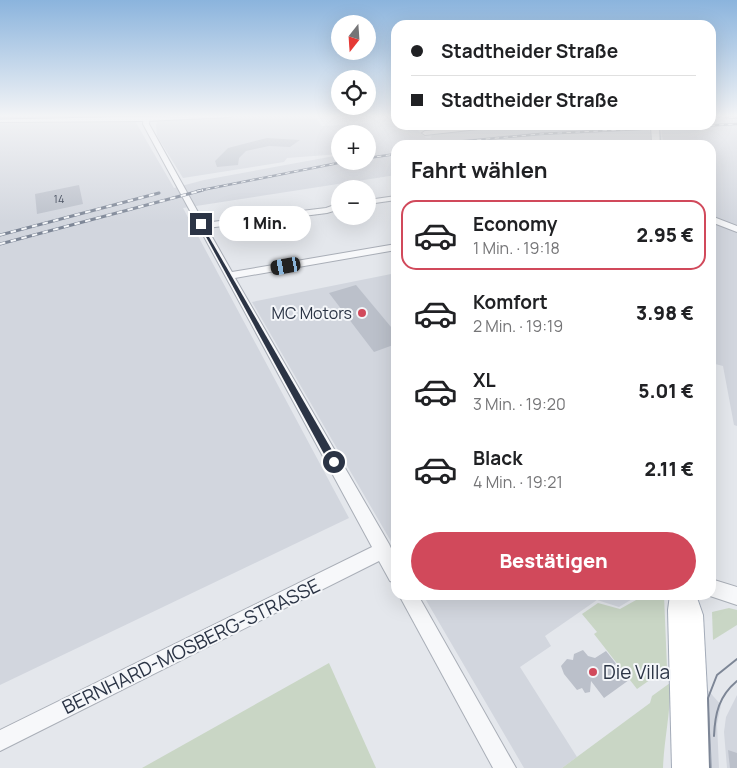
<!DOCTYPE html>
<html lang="de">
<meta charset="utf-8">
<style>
:root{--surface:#fff;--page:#f6f6f6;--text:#202124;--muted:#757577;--line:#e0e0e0;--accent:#d1495b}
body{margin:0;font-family:Manrope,sans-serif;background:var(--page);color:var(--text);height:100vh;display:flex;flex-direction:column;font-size:19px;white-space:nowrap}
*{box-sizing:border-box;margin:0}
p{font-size:16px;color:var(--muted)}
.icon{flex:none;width:28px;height:28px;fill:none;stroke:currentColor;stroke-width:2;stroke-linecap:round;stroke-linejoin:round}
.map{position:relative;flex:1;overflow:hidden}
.sheet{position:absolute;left:391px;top:140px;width:325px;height:460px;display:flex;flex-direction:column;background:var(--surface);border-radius:15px;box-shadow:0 5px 20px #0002}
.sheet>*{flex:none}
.hud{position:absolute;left:391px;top:20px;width:325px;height:110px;border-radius:15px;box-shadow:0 5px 20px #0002;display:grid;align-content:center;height:110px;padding:0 20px;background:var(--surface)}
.needle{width:32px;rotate:197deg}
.fabs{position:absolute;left:331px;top:15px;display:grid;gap:10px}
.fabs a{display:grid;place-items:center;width:45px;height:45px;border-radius:50%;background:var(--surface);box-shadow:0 5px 20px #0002;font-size:25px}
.end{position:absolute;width:22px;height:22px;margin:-11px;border:6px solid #2b3445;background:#fff;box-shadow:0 0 0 2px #fff}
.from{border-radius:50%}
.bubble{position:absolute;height:35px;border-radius:18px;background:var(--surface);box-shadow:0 5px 20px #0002;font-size:16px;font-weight:800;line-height:35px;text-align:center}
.car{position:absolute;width:15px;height:30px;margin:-15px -8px;border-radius:6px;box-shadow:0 0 4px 1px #0007;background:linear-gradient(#222 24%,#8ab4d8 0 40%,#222 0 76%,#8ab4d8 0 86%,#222 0)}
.hud b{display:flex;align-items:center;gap:18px;height:48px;font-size:19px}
.hud b+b{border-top:1px solid var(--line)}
.hud i{width:12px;height:12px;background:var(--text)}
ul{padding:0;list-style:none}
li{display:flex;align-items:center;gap:15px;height:70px;margin:0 10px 8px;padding:0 10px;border:2px solid transparent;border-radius:15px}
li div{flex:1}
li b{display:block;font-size:19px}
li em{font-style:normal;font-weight:800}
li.active{border-color:var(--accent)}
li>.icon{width:45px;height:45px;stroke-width:1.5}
h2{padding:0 20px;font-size:22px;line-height:60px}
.primary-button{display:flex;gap:10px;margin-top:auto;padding:10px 20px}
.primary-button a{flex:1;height:58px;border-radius:30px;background:var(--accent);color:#fff;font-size:20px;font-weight:800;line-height:58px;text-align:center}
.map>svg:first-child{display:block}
.built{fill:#d2d6de}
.green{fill:#c9d6c5}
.building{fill:#bbc0ca}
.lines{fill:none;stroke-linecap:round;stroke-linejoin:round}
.minor-casing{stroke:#a9aeb7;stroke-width:2}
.major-casing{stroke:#a3abb8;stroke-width:2}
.minor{fill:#f7f8fa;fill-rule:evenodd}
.major{fill:#fff;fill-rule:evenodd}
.tram-far1{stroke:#7d8696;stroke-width:1}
.tram{stroke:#7d8696;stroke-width:2}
.rail-far1-casing{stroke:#7d8696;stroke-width:2.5}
.rail-casing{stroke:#7d8696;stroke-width:3}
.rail-far1{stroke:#f4f6f9;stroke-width:1;stroke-dasharray:4.5;stroke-linecap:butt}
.rail{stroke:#f4f6f9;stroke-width:2;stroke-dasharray:5.5;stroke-linecap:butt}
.route{fill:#2b3445}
.poi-dot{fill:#d1495b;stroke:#f4f6f9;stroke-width:2}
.labels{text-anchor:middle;stroke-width:4;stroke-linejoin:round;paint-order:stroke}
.far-number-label{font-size:11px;fill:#4f5766}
.poi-label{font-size:16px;fill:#2b3445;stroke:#f4f6f9;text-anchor:end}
.near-street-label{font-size:19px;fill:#2b3445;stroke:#f4f6f9}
.near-poi-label{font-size:19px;fill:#2b3445;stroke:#f4f6f9;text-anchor:start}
</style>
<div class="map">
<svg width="737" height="768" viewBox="0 0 737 768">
<rect width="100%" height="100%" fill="#e4e7ec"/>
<g class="built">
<polygon points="313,115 322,126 372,123 369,115 396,115 396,125 413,125 426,138 431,138 432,134 495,128 492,125 649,125 651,141 615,145 396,145 396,175 183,208 349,518 0,685 0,122 135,121 174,188 204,180 340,155 340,161 368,161 368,134 340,134 340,154 287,158 284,162 183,178 157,136 156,125 158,120"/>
<polygon points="711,115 737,115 737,226 711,216 711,145 665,145 662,136 661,125 711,125"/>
<polygon points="711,222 737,231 737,426 734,425 723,366 711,363"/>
<polygon points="396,273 396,550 252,302"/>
<polygon points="423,595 639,595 619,607 597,600 545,636 551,646 520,667 577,757 562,768 524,768"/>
<polygon points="706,688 721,705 717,724 719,768 707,768"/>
<polygon points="737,695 737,768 727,768 724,732 726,717"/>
</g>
<g class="green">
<polygon points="645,595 664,595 667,668 637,689 594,634 597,632 582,614 598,603 620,609"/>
<polygon points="729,608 737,610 737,625 713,640 712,612"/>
<polygon points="329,663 376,768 142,768"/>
<path d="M670,683C671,712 664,739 663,768H562L650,703L652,696Z"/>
</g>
<g class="building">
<polygon points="267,138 300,140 290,147 269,146 246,151 239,158 238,165 217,167 215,161 228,148"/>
<polygon points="79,185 83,204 37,214 35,194"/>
<polygon points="356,285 396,333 396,344 374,352 329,293"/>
<polygon points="583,650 588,656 595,658 606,651 629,680 604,698 591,681 590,692 585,693 582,688 577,690 564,674 561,666 567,659 573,660 574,654"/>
<polygon points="728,750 737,753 737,768 730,768"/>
</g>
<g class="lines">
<defs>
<g id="minor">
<polygon points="144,115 150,115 149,124 204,223 326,208 340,203 340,209 327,213 207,228 232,272 396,244 396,250 235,278 389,544 396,559 396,583 390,581 379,561 0,751 0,730 372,547 143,124"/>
<polygon points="485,125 488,127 487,128 425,135 422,133 425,131"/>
<polygon points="396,196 396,200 368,204 368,200"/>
<polygon points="711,216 737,226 737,232 711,222"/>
<polygon points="711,579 737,587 737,605 707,595 711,595"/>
<polygon points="399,595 418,595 516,768 493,768"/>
</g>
<g id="major">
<polygon points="234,115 230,117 145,121 0,122 0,118"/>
<polygon points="651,125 659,125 660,145 652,145"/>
<polygon points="670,595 696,595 703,615 711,768 672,768 668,610"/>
</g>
</defs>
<use href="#minor" class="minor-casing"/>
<use href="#major" class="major-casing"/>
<use href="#minor" class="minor"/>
<use href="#major" class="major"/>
<polyline class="tram-far1" points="0,119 196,115"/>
<g class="tram">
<path d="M714,736C715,713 719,696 737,681"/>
<polyline points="710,768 708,698 717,675 737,659"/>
</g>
<defs>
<g id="rail-far1">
<polyline points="711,116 737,118"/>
<polyline points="423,145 540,134 737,124"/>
<polyline points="368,158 396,154"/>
<polyline points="197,191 348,161"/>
</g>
<g id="rail">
<polyline points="0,235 159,193"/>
<polyline points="0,244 203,190"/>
</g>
</defs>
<use href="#rail-far1" class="rail-far1-casing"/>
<use href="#rail" class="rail-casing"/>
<use href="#rail-far1" class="rail-far1"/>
<use href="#rail" class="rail"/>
</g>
<linearGradient id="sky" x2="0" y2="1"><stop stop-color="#8bb4dd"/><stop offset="0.52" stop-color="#f3f4f6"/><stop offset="1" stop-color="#f3f4f6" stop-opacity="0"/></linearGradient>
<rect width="737" height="223" fill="url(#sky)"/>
<polygon class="route" points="201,223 337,459 337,465 330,465 199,224"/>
<g class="poi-dot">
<circle cx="362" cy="313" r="5"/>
<circle cx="593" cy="672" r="5"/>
</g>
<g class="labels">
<g class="far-number-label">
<text x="59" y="203">14</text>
</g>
<g class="poi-label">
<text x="352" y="319">MC Motors</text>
</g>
<g class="near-street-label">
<text transform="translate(191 646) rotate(-26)" y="7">BERNHARD-MOSBERG-STRASSE</text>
</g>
<g class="near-poi-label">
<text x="603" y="679">Die Villa</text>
</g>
</g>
</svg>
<div class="fabs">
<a><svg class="needle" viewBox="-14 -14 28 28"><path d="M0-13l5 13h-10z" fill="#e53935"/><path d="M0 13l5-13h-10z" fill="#757577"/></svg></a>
<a><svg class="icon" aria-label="locate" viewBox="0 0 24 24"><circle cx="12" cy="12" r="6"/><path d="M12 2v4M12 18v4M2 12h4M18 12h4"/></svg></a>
<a>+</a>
<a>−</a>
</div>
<i class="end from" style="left:334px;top:462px"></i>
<i class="end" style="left:201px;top:224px"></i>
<div class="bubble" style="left:219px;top:206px;width:92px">1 Min.</div>
<i class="car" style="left:286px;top:266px;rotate:260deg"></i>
<div class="hud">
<b><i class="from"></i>Stadtheider Straße</b>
<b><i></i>Stadtheider Straße</b>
</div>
<section class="sheet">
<h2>Fahrt wählen</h2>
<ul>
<li class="active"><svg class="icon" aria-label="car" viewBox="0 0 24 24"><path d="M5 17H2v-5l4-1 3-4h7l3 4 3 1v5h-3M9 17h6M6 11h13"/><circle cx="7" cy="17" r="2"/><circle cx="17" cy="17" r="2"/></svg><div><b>Economy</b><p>1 Min. · 19:18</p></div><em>2.95 €</em></li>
<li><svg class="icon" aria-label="car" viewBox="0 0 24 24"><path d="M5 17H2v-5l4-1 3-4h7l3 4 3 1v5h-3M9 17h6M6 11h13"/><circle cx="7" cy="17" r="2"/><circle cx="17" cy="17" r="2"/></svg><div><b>Komfort</b><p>2 Min. · 19:19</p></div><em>3.98 €</em></li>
<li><svg class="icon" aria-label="car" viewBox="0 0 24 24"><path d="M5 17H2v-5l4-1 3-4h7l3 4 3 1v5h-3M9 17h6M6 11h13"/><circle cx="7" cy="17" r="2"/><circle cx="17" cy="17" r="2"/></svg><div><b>XL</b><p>3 Min. · 19:20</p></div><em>5.01 €</em></li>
<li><svg class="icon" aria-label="car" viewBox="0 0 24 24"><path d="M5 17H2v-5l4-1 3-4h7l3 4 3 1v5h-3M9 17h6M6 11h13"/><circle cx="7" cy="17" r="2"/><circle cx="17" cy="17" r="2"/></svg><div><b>Black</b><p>4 Min. · 19:21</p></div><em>2.11 €</em></li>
</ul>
<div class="primary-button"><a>Bestätigen</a></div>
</section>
</div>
